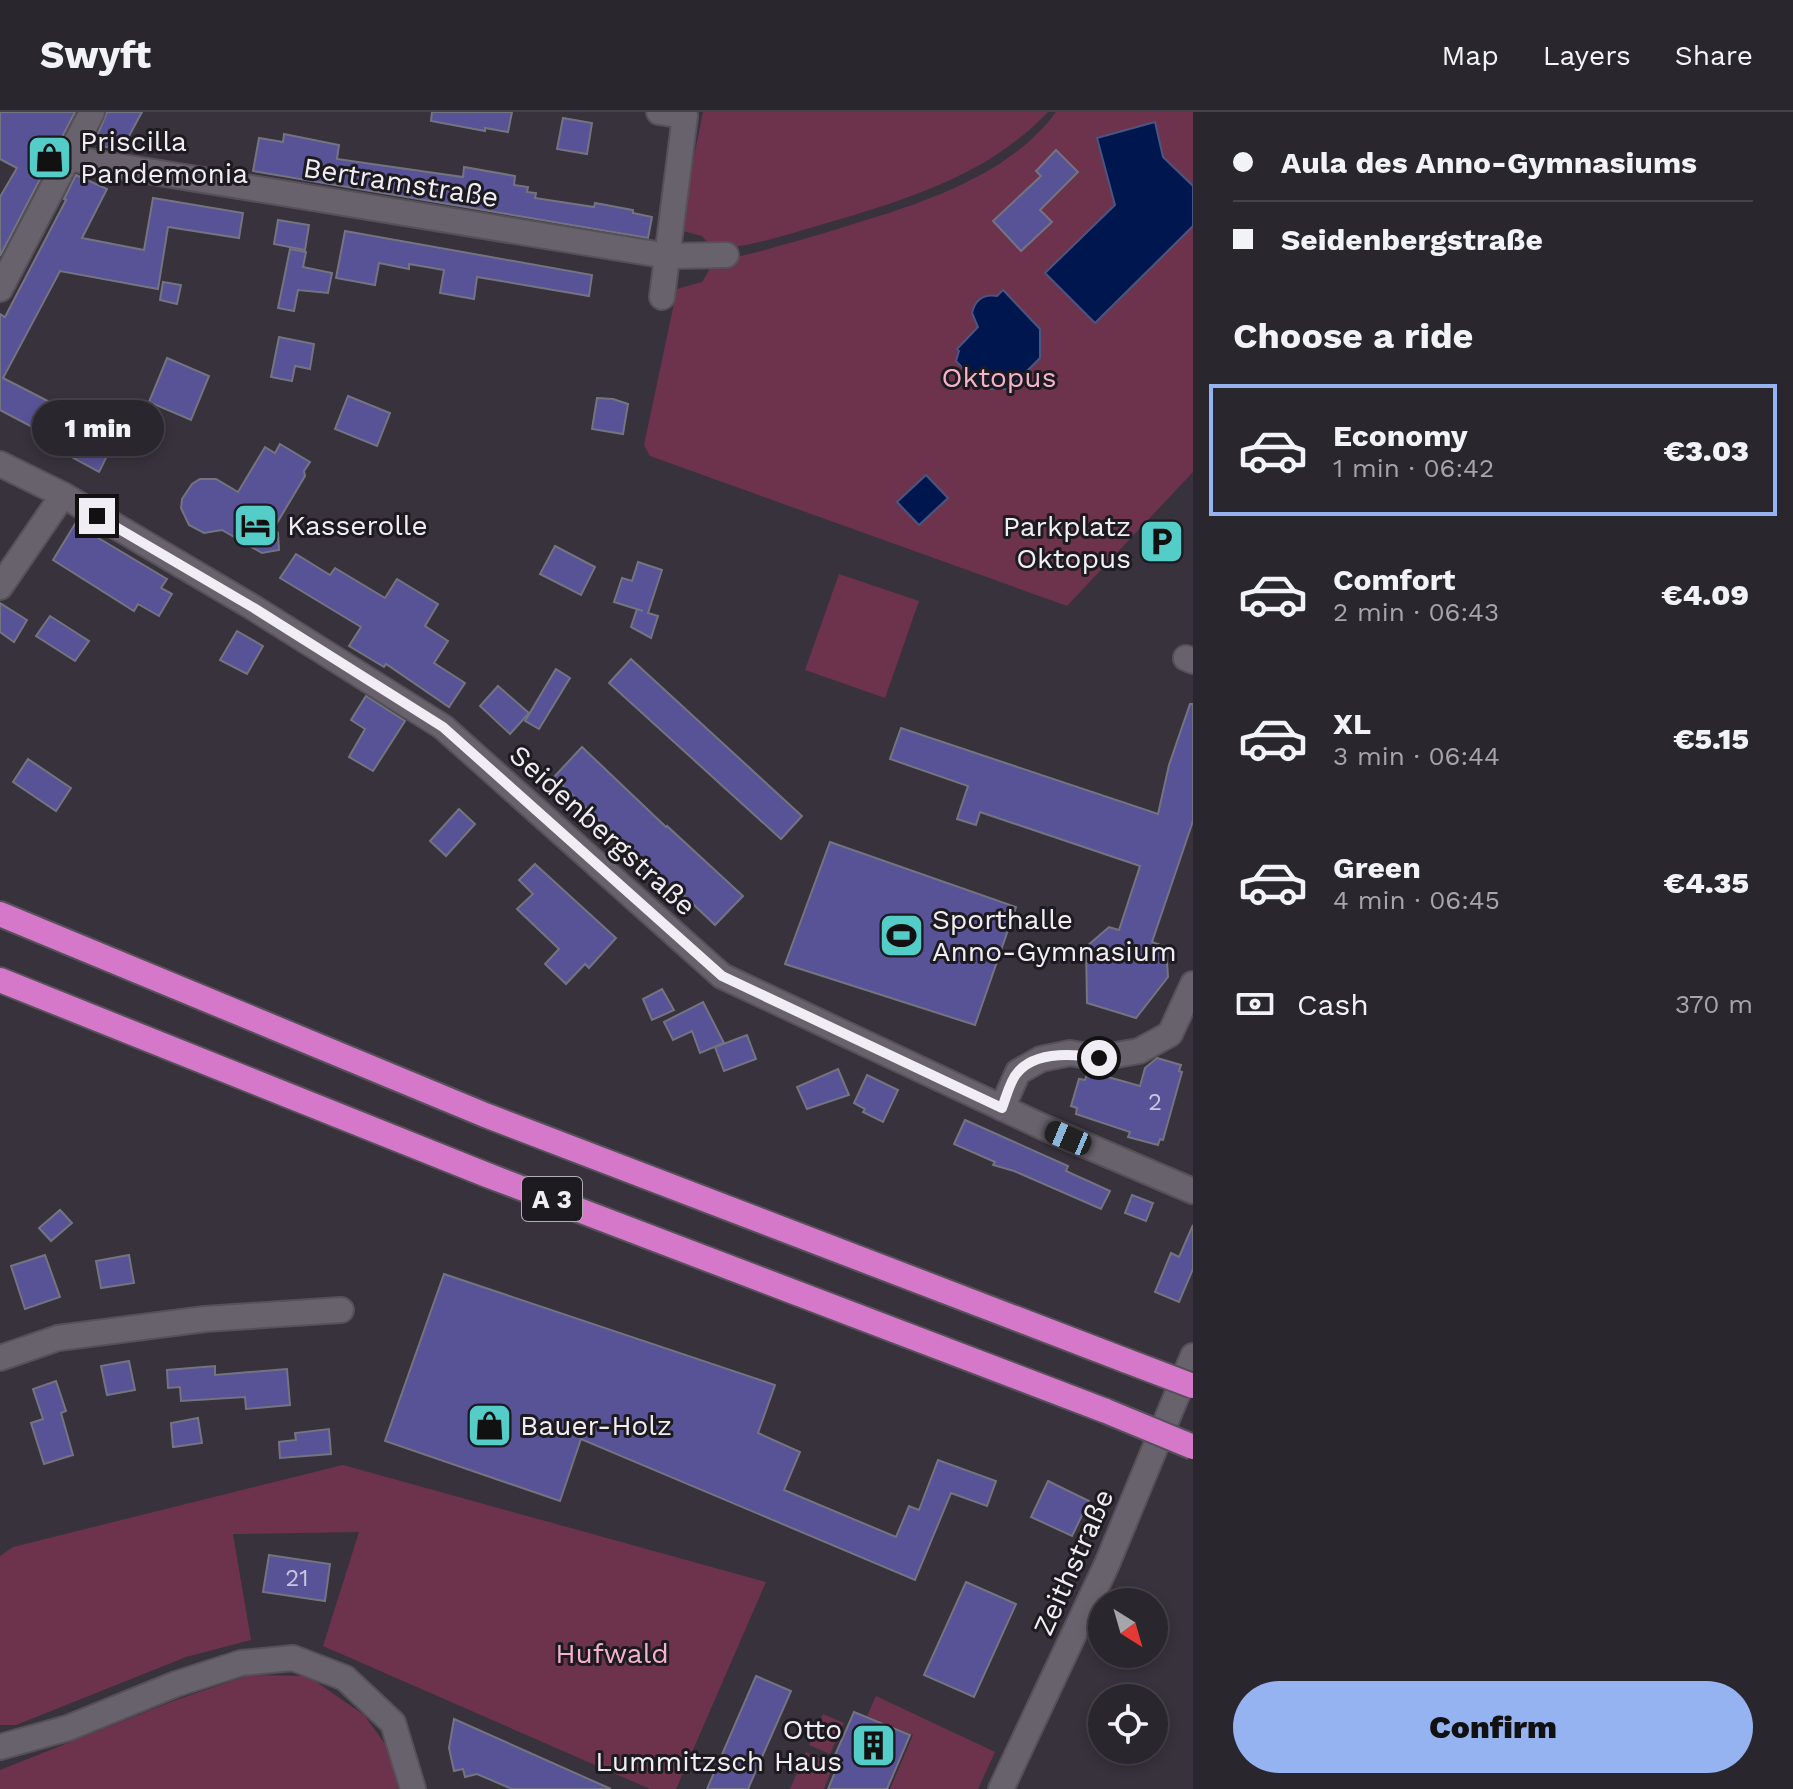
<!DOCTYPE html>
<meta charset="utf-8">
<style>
:root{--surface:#29262d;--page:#353239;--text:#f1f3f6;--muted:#a5a5aa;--line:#454349;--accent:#95b2f1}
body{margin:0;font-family:"Work Sans",sans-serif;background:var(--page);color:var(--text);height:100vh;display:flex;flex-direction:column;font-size:30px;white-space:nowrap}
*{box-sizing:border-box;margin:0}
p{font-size:26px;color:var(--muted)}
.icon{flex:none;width:44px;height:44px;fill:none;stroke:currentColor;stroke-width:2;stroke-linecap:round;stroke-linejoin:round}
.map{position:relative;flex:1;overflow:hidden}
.panel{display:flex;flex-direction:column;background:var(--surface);width:600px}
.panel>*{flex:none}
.hud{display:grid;align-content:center;height:176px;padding:0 40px;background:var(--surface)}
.needle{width:52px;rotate:143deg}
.tools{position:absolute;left:1088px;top:1476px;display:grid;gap:16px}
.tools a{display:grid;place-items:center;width:80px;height:80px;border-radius:50%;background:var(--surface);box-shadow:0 4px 12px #0003,0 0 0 2px var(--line);font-size:40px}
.end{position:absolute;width:36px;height:36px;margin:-18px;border:10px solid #f1edf4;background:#111;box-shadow:0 0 0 4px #111}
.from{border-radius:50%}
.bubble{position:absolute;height:56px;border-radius:28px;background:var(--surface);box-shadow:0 4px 12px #0003,0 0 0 2px var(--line);font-size:26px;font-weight:800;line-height:56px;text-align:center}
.car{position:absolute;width:24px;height:48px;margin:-24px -12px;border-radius:10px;box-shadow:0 0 6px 2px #0007;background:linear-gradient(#222 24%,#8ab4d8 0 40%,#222 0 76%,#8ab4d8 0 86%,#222 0)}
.hud b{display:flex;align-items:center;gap:28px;height:76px;font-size:30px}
.hud b+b{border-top:2px solid var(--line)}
.hud i{width:20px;height:20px;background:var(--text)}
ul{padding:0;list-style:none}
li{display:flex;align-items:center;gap:24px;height:132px;margin:0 16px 12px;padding:0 24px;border:4px solid transparent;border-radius:0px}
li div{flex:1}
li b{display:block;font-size:30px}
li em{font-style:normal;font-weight:800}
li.on{border-color:var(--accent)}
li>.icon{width:72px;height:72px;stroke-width:1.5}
h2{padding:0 40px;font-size:36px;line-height:96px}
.pay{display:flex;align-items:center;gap:20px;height:88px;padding:0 40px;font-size:30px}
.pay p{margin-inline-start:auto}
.primary-button{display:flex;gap:16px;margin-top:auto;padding:16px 40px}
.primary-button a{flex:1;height:92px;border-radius:48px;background:var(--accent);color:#111;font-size:32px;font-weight:800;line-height:92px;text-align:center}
header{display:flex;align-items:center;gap:48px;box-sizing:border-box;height:112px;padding:0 40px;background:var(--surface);border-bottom:2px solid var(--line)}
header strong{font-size:38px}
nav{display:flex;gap:44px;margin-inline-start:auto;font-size:28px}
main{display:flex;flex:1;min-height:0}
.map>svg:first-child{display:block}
.green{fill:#6e334c}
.water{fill:#00164f;stroke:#485680;stroke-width:2}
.building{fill:#585297;stroke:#747480;stroke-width:2}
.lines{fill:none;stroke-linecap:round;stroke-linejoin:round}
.minor-casing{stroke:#565159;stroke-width:28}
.highway-casing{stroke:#565159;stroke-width:28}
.minor{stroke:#68626d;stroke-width:24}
.highway{stroke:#d578c9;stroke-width:24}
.highway-bridge-casing{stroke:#565159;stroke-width:28;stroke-linecap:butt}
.highway-bridge{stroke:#d578c9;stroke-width:24}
.route{stroke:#f1edf4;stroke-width:10}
.labels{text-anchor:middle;stroke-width:6;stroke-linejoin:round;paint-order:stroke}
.number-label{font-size:24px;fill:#cbc6dd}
.shield{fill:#1d1b20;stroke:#b1aeb4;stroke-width:2}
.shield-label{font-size:26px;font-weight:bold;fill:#f1edf4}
.poi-label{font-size:28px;fill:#f1edf4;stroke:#1d1b20;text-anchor:start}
.street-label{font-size:28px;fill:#f1edf4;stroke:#1d1b20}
.park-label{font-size:28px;fill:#f5b2cb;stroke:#1d1b20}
</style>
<header>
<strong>Swyft</strong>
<nav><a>Map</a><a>Layers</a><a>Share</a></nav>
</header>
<main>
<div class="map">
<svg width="1193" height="1677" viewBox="0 0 1193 1677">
<rect width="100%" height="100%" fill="#37323c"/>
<g class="green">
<path d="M703,0H1048C988,63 908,87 827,111C789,122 753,135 713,137L702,124L679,118Z"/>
<path d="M1056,0H1193V360L1067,494L650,344L644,333L677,177L702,170L714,150C758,141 801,128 844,115C919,92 1007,66 1056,0Z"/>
<polygon points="839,462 919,489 885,586 805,558"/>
<polygon points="343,1353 766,1470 676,1677 650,1677 323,1534 359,1420 233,1422 251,1528 186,1545 16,1613 0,1613 0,1444 13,1435"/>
<polygon points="249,1563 308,1564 364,1603 388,1636 398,1677 0,1677 0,1658 176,1588"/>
<polygon points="876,1584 995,1640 978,1677 890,1677 913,1623 867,1604"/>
<polygon points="823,1602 844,1611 830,1642 809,1633"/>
<polygon points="806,1640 834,1652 824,1677 790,1677"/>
</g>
<g class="water">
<polygon points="1155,10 1163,45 1193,74 1193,114 1095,211 1045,161 1115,93 1097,26"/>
<path d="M1003,178L1040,217V246L1009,277H983L956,249L959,239L957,237L978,215L972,201C975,188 984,182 997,184Z"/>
<polygon points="926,363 948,386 919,413 897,390"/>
</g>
<g class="building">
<polygon points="0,0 75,0 0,144 0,85 17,56 0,47"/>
<polygon points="107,0 142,0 122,37 100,34 97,24"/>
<polygon points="432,0 512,0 508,20 485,16 485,19 431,9"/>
<polygon points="563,6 592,11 587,42 557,37"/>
<polygon points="284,22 339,33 337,47 463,65 464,55 515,64 514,73 528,75 527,80 536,81 535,86 594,95 595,91 633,98 633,101 652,105 648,126 253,59 259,26 283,30"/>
<polygon points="1056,38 1078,60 1040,98 1052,110 1021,139 993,109 1041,64 1036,59"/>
<polygon points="76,63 107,77 82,126 144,138 153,86 243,101 239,126 168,115 158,177 60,159 3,266 73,302 74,299 118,322 99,360 55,336 59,329 0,298 0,202 5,205 66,88 64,87"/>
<polygon points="278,108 309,113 305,138 274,132"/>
<polygon points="345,119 592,163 589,184 477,165 474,187 440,181 444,158 409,152 409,157 379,151 375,173 336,166"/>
<polygon points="290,137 306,140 303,155 332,161 328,181 298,178 294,199 278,196"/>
<polygon points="163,170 181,173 177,192 160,188"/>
<polygon points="279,225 314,232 310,257 295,254 292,269 271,265"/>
<polygon points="167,246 209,264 191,308 149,290"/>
<polygon points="348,284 390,301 377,334 335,317"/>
<polygon points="597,286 613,287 628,292 623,322 592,317"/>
<polygon points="280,332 310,350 304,359 305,364 274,416 278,421 279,438 262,441 222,418 204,421 189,413 181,396 182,387 192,372 200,367 216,367 238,380 265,335 275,341"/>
<polygon points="75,412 167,467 161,476 172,482 159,504 138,492 134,499 53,448"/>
<polygon points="555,434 595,455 581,483 540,462"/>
<polygon points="296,442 330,463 335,456 385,486 397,467 438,492 425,514 448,529 434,551 465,571 449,595 386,552 384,555 349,534 361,515 280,466"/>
<polygon points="638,450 662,458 648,501 658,504 651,526 631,515 637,497 643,499 614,490 622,466 632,469"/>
<polygon points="0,491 27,508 14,530 0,520"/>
<polygon points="50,504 89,529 75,549 36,524"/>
<polygon points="237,519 263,534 247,562 220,548"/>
<polygon points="631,547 802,704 781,727 609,571"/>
<polygon points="556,557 570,566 539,617 525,609"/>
<polygon points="498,574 529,601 510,622 480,594"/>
<polygon points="366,584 405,609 373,659 349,645 365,617 351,608"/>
<polygon points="1190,592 1193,592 1193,709 1152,830 1166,835 1168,865 1136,906 1087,891 1086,835 1109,815 1119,818 1140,754 980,700 976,713 957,707 968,674 890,647 901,616 1158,702 1169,653"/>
<polygon points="582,635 666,715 667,714 743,784 715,813 673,773 671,775 632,737 630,738 554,665"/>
<polygon points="28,647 71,676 56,699 13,670"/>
<polygon points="459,697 475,712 446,744 430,729"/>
<polygon points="830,730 1016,795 975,913 785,852"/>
<polygon points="535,752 616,826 589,856 585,852 566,872 545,852 559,837 517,797 533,782 519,768"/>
<polygon points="662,877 674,898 652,908 643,887"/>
<polygon points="703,890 724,931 700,941 692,919 673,928 664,910"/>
<polygon points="747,923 756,947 724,959 715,935"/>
<polygon points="1157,946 1181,953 1179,959 1182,960 1163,1028 1160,1027 1158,1033 1128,1025 1130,1020 1076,1002 1077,996 1071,994 1079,967 1085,968 1087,962 1100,966 1101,963 1140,974 1145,956"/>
<polygon points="838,957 849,983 807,997 797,975"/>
<polygon points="867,963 898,978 883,1010 863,1000 865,997 854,991"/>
<polygon points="965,1008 1068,1054 1066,1059 1110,1079 1101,1097 1014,1059 993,1053 995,1050 954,1032"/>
<polygon points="1132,1083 1153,1091 1146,1109 1125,1101"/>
<polygon points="60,1098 72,1111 51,1129 39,1116"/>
<polygon points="1193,1113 1193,1157 1179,1190 1155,1180 1171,1141 1179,1145"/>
<polygon points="45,1143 60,1185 25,1197 11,1154"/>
<polygon points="129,1143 134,1171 101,1176 96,1149"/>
<polygon points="444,1162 775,1273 758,1321 800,1340 784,1378 896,1425 909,1394 919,1398 938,1348 996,1369 987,1394 951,1381 915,1468 581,1327 560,1389 385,1329"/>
<polygon points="129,1249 135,1278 107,1283 101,1254"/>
<polygon points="215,1254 215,1263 287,1257 290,1293 246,1297 245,1285 181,1289 180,1275 168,1276 167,1258"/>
<polygon points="56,1269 66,1299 61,1301 73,1343 44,1352 31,1311 43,1307 33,1277"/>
<polygon points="198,1306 202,1331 173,1335 171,1311"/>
<polygon points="329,1317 331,1342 280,1346 279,1330 296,1328 295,1321"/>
<polygon points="1048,1369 1089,1389 1072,1424 1031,1405"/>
<polygon points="269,1443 330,1452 325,1489 263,1480"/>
<polygon points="966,1470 1016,1492 974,1585 924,1563"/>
<polygon points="756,1564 791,1579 748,1677 707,1677"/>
<polygon points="854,1600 910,1623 887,1677 828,1677 841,1646 835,1643"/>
<polygon points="454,1607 611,1677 512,1677 477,1662 465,1665 463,1657 454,1659 449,1636"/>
</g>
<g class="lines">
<defs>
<g id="minor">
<polyline points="659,0 685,4 662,185"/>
<polyline points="68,46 668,144 726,143"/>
<polyline points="0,177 92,0"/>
<polyline points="0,352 63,383 254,496 443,615 722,864 1043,1015 1193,1079"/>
<polyline points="0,475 63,383"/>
<polyline points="1186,546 1193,549"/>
<polyline points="1002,996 1018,960 1041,947 1070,941 1099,946 1139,939 1170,922 1193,872"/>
<polyline points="0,1246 58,1226 205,1207 341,1198"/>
<polyline points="0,1635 68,1616 176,1572 241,1551 293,1546 345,1566 393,1611 413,1677"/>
<polyline points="1001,1677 1107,1452 1193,1244"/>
</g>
<g id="highway">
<polyline points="0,802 485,1003 1127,1249"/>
<polyline points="0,868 487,1063 1106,1299"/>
</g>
</defs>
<use href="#minor" class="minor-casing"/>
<use href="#highway" class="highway-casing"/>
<use href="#minor" class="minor"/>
<use href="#highway" class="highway"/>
<defs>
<g id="highway-bridge">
<polyline points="1127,1249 1193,1274"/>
<polyline points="1106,1299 1193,1335"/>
</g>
</defs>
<use href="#highway-bridge" class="highway-bridge-casing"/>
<use href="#highway-bridge" class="highway-bridge"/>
</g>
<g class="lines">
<path class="route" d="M97,404L254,496L443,615L722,864L1002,996C1006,986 1010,968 1018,960C1036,939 1075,942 1099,946"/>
</g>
<defs>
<symbol id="shop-square" viewBox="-11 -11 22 22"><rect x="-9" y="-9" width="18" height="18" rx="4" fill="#54cdc8" stroke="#1d1b20"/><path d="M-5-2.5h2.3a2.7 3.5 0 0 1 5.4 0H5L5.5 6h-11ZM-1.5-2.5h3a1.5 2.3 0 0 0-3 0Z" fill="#111"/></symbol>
<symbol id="hotel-square" viewBox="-11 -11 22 22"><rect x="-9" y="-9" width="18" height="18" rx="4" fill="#54cdc8" stroke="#1d1b20"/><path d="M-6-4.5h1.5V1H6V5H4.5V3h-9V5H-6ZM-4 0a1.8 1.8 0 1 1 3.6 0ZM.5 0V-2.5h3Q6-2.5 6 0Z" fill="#111"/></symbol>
<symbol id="parking-square" viewBox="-11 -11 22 22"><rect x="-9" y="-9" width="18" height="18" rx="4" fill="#54cdc8" stroke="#1d1b20"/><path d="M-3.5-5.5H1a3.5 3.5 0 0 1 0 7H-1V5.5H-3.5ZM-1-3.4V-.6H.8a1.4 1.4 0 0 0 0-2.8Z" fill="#111"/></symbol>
<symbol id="stadium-square" viewBox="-11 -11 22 22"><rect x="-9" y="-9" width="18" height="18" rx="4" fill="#54cdc8" stroke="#1d1b20"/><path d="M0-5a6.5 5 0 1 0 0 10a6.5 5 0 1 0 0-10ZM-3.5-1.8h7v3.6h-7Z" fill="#111"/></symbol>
<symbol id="building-square" viewBox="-11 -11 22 22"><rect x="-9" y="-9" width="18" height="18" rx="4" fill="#54cdc8" stroke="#1d1b20"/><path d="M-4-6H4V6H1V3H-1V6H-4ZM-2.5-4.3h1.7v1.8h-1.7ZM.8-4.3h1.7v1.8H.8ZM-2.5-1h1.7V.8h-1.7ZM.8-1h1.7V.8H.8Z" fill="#111"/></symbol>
</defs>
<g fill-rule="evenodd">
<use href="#shop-square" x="24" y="20" width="51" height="51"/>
<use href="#hotel-square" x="230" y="388" width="51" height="51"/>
<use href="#parking-square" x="1136" y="404" width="51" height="51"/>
<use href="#stadium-square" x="876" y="798" width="51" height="51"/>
<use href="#shop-square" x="464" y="1288" width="51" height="51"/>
<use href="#building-square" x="848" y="1608" width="51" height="51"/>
</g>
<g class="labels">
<g class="number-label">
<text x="1155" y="998">2</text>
<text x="297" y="1474">21</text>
</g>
<rect class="shield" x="522" y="1065" width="60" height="44" rx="6"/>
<g class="shield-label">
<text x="552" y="1096">A 3</text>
</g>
<g class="poi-label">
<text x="80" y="39">Priscilla<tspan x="80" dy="32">Pandemonia</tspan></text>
<text x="287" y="423">Kasserolle</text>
<text x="1131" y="424" text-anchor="end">Parkplatz<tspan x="1131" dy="32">Oktopus</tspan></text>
<text x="932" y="817">Sporthalle<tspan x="932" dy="32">Anno-Gymnasium</tspan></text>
<text x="520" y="1323">Bauer-Holz</text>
<text x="842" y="1627" text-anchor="end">Otto<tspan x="842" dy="32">Lummitzsch Haus</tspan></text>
</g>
<g class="street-label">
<text transform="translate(401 70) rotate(9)" y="10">Bertramstraße</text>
<text transform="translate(603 718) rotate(42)" y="10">Seidenbergstraße</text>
<text transform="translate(1073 1450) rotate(-66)" y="10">Zeithstraße</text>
</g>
<g class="park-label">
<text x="999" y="275">Oktopus</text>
<text x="612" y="1551">Hufwald</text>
</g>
</g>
</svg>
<div class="tools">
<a><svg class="needle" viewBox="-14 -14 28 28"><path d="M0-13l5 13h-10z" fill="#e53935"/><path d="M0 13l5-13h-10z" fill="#a5a5aa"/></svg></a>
<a><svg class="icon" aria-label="locate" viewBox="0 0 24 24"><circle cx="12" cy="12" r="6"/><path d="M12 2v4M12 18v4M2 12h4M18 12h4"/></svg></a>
</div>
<i class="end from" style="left:1099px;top:946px"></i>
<i class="end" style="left:97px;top:404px"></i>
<div class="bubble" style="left:32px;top:288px;width:132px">1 min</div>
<i class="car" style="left:1068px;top:1026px;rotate:293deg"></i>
</div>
<section class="panel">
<div class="hud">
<b><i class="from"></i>Aula des Anno-Gymnasiums</b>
<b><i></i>Seidenbergstraße</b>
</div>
<h2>Choose a ride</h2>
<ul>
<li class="on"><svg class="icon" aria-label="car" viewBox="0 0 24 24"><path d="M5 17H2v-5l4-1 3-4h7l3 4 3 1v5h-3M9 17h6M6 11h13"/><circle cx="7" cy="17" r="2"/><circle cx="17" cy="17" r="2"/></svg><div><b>Economy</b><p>1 min · 06:42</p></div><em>€3.03</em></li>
<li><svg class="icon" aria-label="car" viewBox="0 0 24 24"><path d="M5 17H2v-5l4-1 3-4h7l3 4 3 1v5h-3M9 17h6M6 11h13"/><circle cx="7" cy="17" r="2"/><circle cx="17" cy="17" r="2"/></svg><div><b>Comfort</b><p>2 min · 06:43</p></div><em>€4.09</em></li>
<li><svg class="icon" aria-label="car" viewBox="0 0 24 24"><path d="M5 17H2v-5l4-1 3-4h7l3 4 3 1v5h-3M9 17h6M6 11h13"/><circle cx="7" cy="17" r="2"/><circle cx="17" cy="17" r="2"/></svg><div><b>XL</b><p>3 min · 06:44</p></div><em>€5.15</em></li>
<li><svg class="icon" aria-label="car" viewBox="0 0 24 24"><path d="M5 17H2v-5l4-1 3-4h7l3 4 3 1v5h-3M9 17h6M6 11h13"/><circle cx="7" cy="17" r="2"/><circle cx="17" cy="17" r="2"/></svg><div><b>Green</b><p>4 min · 06:45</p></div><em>€4.35</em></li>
</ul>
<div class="pay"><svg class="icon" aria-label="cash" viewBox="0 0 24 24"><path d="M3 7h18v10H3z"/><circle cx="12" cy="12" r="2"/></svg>Cash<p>370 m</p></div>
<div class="primary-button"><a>Confirm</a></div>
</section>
</main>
